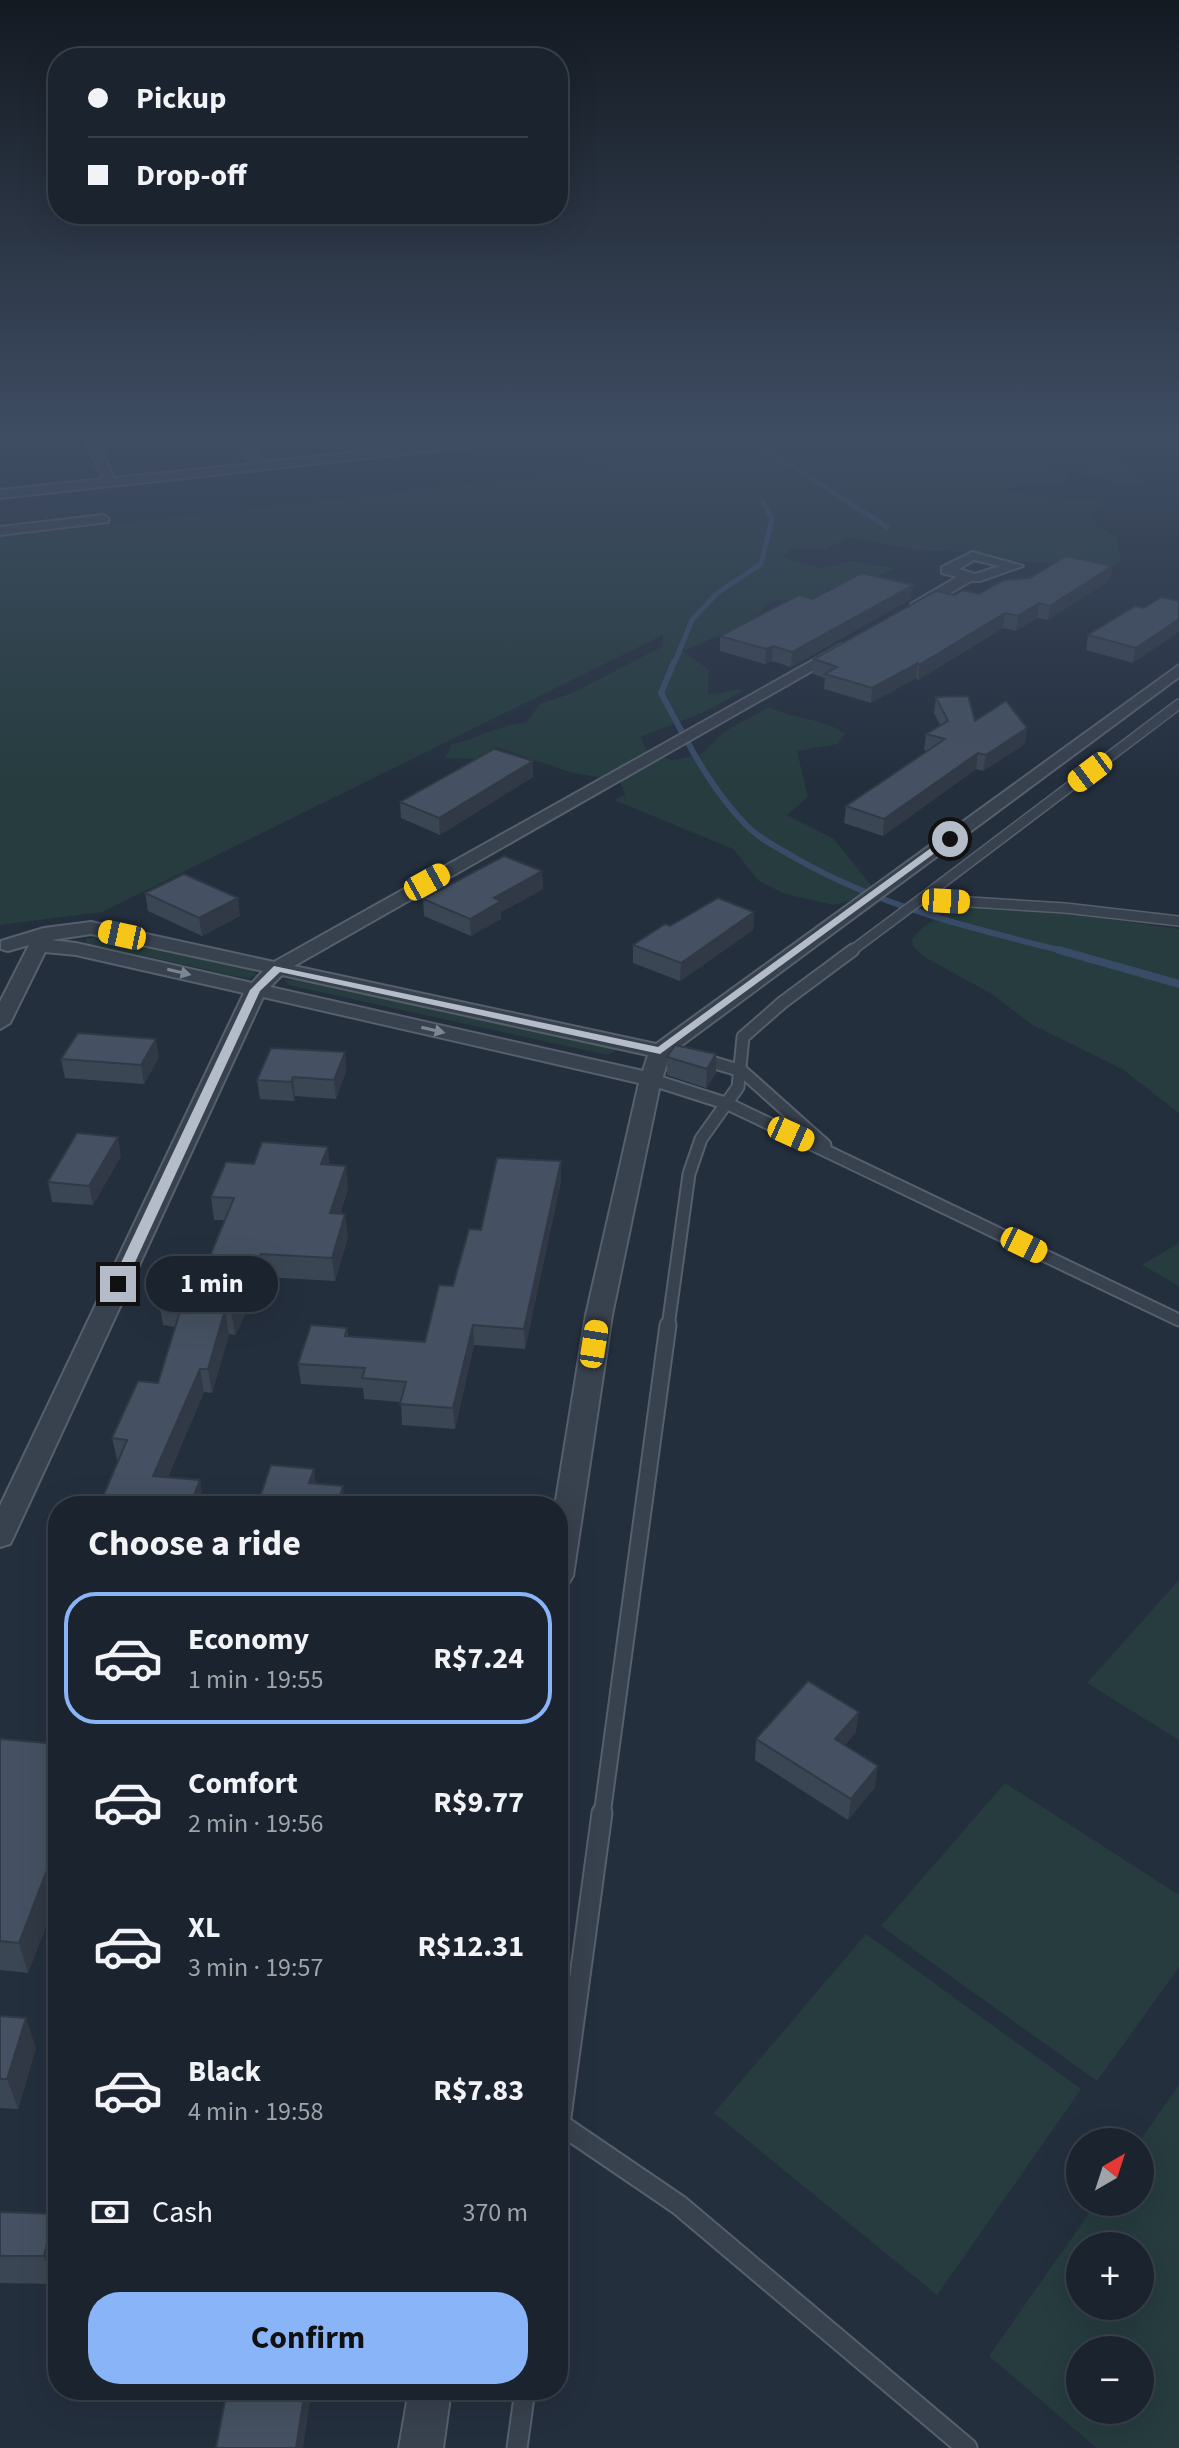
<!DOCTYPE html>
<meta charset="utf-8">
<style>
:root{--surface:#1b232e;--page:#242b36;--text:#f1f3f6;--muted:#a0a4aa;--line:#39404a;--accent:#8ab4f8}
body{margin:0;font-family:"Source Sans 3",sans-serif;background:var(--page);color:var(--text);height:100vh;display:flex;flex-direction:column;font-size:30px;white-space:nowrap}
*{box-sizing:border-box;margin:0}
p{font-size:26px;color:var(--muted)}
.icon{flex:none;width:44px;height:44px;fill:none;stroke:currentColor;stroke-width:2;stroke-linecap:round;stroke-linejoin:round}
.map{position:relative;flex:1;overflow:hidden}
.drawer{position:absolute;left:48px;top:1496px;width:520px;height:904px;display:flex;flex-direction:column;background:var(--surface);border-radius:32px;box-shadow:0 8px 32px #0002,0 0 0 2px var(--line)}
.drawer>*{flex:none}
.top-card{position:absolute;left:48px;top:48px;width:520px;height:176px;border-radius:32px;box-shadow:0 8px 32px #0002,0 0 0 2px var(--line);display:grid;align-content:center;height:176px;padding:0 40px;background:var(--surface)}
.needle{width:52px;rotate:39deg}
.buttons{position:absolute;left:1066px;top:2128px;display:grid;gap:16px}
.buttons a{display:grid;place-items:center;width:88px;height:88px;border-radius:50%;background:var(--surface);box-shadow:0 8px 32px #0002,0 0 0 2px var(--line);font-size:40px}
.end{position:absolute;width:36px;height:36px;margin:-18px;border:10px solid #b4bcc9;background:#111;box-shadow:0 0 0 4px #111}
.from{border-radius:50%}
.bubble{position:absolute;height:56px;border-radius:28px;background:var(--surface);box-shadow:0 8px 32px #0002,0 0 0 2px var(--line);font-size:26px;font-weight:700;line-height:56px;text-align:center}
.car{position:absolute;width:24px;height:48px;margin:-24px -12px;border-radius:10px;box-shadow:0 0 6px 2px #0007;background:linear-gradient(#f5c518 24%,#345 0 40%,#f5c518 0 76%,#345 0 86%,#f5c518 0)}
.top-card b{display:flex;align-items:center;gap:28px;height:76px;font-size:30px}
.top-card b+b{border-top:2px solid var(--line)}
.top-card i{width:20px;height:20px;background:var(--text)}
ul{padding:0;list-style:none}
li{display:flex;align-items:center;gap:24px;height:132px;margin:0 16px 12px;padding:0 24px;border:4px solid transparent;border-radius:32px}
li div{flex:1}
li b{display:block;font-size:30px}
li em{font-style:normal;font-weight:700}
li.current{border-color:var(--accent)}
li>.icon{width:72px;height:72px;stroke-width:1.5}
h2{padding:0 40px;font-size:36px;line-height:96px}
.pay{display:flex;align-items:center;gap:20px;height:88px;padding:0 40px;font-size:30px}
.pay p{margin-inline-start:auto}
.action{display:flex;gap:16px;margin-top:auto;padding:16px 40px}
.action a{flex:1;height:92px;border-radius:32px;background:var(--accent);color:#111;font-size:32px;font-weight:700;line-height:92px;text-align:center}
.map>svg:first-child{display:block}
.green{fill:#263c3f;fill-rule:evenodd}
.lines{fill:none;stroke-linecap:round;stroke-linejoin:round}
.stream-far2{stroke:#394c67;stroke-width:5}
.stream-far1{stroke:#394c67;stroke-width:6}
.stream{stroke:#394c67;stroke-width:8}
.lane-far3-casing{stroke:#565f6c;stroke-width:12}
.lane-far2-casing{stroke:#565f6c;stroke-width:15}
.lane-far1-casing{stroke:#565f6c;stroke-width:19}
.lane-casing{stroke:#565f6c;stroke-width:23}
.street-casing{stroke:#565f6c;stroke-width:4}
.lane-far3{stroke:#38414e;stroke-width:9}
.lane-far2{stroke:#38414e;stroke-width:11}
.lane-far1{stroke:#38414e;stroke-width:15}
.lane{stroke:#38414e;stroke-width:19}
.street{fill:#38414e;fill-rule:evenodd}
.wall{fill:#3b4654}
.shaded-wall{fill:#303945}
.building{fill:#455162;stroke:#303945;stroke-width:2}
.oneway{fill:#7c8592}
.route{fill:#b4bcc9}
</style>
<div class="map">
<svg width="1179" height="2448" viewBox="0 0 1179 2448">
<rect width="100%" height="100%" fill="#242f3e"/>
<g class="green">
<path d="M760,441H1179V452L1155,445L1108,446L1106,454L1125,462L1146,484H1125L1082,474V468C1074,461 1056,462 1047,464L1065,472L1068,479L1059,487L1025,485L999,490L1071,500L1106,501L1090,514L1097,527L1117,537L1121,562L1111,566L1017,561L970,552L917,550L848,537L826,549H790L783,558L823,568L852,561L895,568L840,594L770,602L750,622L683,651L709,670L708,693C723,696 732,687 745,690L702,713L640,737L648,753L673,760L700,755L724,732L769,707C795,720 822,717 845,734L838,744L797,751L808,797L787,815L834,839L877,893L834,905L785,894L759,881L733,849L614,800L625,795L620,781L573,773L496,747L475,759L445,758L452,744C477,739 501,724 526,723L540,704L575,692L663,646V635L102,912L0,925V537L604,469L576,460Z"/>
<path d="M971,906L1028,908L1179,929V1113L1122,1069L1031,1024L992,994L924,957L913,946L912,939C927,919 948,913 971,906Z"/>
<polygon points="97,937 254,970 256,975 249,979 86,943 86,939"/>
<polygon points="285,980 299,980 609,1046 616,1051 607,1055 288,985"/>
<polygon points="1179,1243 1179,1286 1142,1265"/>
<polygon points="1179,1580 1179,1740 1087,1683"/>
<polygon points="1005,1783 1179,1895 1179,1967 1097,2081 881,1926"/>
<polygon points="866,1934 1081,2089 937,2295 714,2113"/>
<path d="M1179,2085V2448H1097L989,2356L1097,2202H1140L1139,2142ZM1080,2246H1140V2306H1080ZM1080,2350H1140V2410H1080Z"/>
</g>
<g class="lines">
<g class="stream-far2">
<polyline points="753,441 887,527"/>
<polyline points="674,664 692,620 716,594 761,564 772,519 763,502"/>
</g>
<path class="stream-far1" d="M674,662L661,693C686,739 709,788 747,826C761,840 780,849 797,859C882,907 973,929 1067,952"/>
<polyline class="stream" points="1059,950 1179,984"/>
<defs>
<g id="lane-far3">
<polyline points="921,899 1179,704"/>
<polyline points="850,952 921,899 1065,908 1179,921"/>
</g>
<g id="lane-far2">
<polyline points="701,1059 742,1071 825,1145"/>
<polyline points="650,1079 728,1104 1179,1320"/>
<polyline points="668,1327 689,1174 701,1139 738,1087 743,1037 783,1002 853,950"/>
</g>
<polyline id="lane-far1" points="602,1815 668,1325"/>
<g id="lane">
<polyline points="560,2124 679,2205 967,2448"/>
<polyline points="558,2139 602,1813"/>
<polyline points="517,2448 525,2390"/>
</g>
<g id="street">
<polygon points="86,441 98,441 114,478 251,464 236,441 248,441 263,462 466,441 502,441 496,444 0,498 0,490 103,479"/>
<polygon points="103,515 109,519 108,522 0,535 0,527"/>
<path d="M972,552L1023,566L980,581H971L921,610H911V604L957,577L942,573V567ZM974,560L1000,566L975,574L959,569Z"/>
<path d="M842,644L849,648L847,651L294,966L656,1044L1179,665V677L670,1054L659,1089L612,1315L573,1576L568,1584L558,1587V1506H555L586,1315L639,1083L263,997L14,1536L10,1544L0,1547V1506L244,993L76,955L45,952L10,1023L0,1029V1002L29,945L8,951L1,949V941L44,928L91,922L274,962ZM91,934L263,971L252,983L76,943L51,940ZM282,975L648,1055L643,1071L270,987Z"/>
<polygon points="409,2390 451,2390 443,2448 399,2448"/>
</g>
</defs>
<use href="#lane-far3" class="lane-far3-casing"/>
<use href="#lane-far2" class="lane-far2-casing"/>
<use href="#lane-far1" class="lane-far1-casing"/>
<use href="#lane" class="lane-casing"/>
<use href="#street" class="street-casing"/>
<use href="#lane-far3" class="lane-far3"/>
<use href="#lane-far2" class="lane-far2"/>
<use href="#lane-far1" class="lane-far1"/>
<use href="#lane" class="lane"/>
<use href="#street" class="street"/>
</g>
<g class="wall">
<polygon points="1112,566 1110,580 1048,620 1037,618 1016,631 1003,628 918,680 916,678 871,703 824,689 825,678 813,674 814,659 954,595 979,594 1030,578"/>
<polygon points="911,599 791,667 772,661 765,664 720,651 720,636"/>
<polygon points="1144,608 1133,663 1086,650 1088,635"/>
<polygon points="936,697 975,721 1025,744 983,771 976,769 883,836 844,823 846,806 928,751 924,750 926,734 940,725 934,713"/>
<polygon points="533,777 440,835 401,818 400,802"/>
<polygon points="542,871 543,889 501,912 501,919 471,936 424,916 423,899"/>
<polygon points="145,893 240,916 202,936 148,911"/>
<polygon points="754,912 753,930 680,981 633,963 633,945 670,926"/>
<polygon points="345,1052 346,1071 336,1099 295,1096 294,1101 260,1099 257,1080"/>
<polygon points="716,1054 716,1073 706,1088 667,1075 667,1057"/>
<polygon points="159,1057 144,1084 65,1078 61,1059"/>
<polygon points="121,1156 93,1205 52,1202 48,1182"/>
<polygon points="561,1161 561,1181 525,1349 474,1345 455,1429 402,1425 401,1402 364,1399 363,1388 301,1384 298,1364 347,1328 348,1336 425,1342 481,1230"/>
<polygon points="254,1164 330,1165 348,1188 340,1214 348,1237 335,1281 264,1277 235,1335 229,1334 212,1393 204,1392 168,1477 200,1480 203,1506 99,1506 118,1463 112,1438 158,1383 175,1327 163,1325 159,1302 206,1266 224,1220 214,1220 211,1197"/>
<polygon points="856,1732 845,1745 875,1787 848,1820 755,1760 756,1739"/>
<polygon points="0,1739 58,1744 58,1894 28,1973 0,1970"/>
<polygon points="0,2016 36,2048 18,2109 0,2108"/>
<polygon points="0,2212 54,2214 58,2225 58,2267 54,2284 0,2283"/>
</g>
<g class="shaded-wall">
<polygon points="1112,566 1110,580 1048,620 1050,606"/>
<polygon points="913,585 911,599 791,667 792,652"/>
<polygon points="1039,603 1037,618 1016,631 1018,616"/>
<polygon points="1005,613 1003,628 918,680 919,665"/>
<polygon points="1179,619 1179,632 1133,663 1136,648"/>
<polygon points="773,646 772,661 765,664 766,649"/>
<polygon points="918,663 916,678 871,703 872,688"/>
<polygon points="1027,728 1025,744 983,771 986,755"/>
<polygon points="978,753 976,769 883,836 884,819"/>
<polygon points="533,761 533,777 440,835 439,818"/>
<polygon points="542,871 543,889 501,912 501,919 471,936 470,919 494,898"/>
<polygon points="238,898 240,916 202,936 199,918"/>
<polygon points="754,912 753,930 680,981 681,963"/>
<polygon points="156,1039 159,1057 144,1084 141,1065"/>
<polygon points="345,1052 346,1071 336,1099 334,1080"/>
<polygon points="716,1054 716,1073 706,1088 707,1069"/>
<polygon points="293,1077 295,1096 294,1101 291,1082"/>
<polygon points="118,1137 121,1156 93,1205 89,1186"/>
<polygon points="328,1147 330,1169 321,1164"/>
<polygon points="561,1161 561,1181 525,1349 524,1329"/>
<polygon points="346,1166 348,1188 332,1236 330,1213"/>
<polygon points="345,1214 348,1237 335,1281 332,1258"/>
<polygon points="261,1254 264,1277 235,1335 231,1311"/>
<polygon points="225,1310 229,1334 212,1393 208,1369"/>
<polygon points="473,1325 474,1345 455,1429 453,1408"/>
<polygon points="200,1369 204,1392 158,1500 153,1476"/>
<polygon points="314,1469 316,1485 309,1483"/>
<polygon points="200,1480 203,1506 190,1506"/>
<polygon points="343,1486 345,1501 343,1506 337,1506"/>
<polygon points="859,1712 856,1732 832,1760 835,1739"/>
<polygon points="878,1766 875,1787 848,1820 851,1799"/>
<polygon points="58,1814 58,1894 28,1973 19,1943 48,1842"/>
<polygon points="26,2018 36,2048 18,2109 7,2079"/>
<polygon points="54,2214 58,2225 58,2267 54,2284 44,2256"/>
<polygon points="305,2390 312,2390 303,2448 296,2448"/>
</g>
<g class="building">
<polygon points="1066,556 1112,566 1050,606 1039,603 1018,616 1005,613 919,665 918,663 872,688 825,674 837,667 814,659 936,591 954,595 963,590 979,594 1004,580 1030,578"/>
<polygon points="861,573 913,585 792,652 773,646 766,649 720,636 799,595 813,599"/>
<polygon points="1161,597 1179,601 1179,619 1136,648 1088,635 1135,606 1144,608"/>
<polygon points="968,696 975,721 1006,701 1027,728 986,755 978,753 884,819 846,806 945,739 926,734 948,721 936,697"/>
<polygon points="494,749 533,761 439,818 400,802"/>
<polygon points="504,856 542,871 494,898 501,901 470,919 423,899"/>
<polygon points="184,874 238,898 199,918 145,893"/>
<polygon points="718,898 754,912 681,963 633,945 665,924 670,926"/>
<polygon points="78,1033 156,1039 141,1065 61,1059"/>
<polygon points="675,1045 716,1054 707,1069 667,1057"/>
<polygon points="271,1048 345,1052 334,1080 293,1077 291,1082 257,1080"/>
<polygon points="77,1133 118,1137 89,1186 48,1182"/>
<polygon points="262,1142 328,1147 321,1164 346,1166 330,1213 345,1214 332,1258 261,1254 231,1311 225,1310 208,1369 200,1369 153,1476 200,1480 190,1506 99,1506 127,1440 112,1438 138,1381 158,1383 182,1305 159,1302 181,1263 206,1266 234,1198 211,1197 226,1162 254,1164"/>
<polygon points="497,1158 561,1161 524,1329 473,1325 453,1408 400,1404 406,1382 362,1378 365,1368 298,1364 311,1325 347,1328 345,1336 425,1342 439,1285 453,1286 469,1229 481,1230"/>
<polygon points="271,1465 314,1469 309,1483 343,1486 337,1506 257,1506"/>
<polygon points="808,1681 859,1712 835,1739 878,1766 851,1799 756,1739"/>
<polygon points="0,1739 58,1744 58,1814 48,1842 57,1844 19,1943 0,1941"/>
<polygon points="0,2016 26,2018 7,2079 0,2079"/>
<polygon points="0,2212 54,2214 44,2256 0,2256"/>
<polygon points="227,2390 305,2390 296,2448 216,2448"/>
</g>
<defs><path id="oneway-solid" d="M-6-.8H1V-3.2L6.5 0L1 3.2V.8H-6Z" transform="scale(2)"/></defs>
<g class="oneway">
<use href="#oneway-solid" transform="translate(179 972) rotate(13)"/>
<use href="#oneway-solid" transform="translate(433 1030) rotate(13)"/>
</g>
<linearGradient id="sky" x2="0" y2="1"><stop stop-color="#141a22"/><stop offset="0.56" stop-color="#3f4d63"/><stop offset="1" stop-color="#3f4d63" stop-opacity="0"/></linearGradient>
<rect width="1179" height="783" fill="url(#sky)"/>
<polygon class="route" points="946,837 954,839 660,1054 280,972 260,991 125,1284 118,1288 111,1284 250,990 274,966 658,1047"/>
</svg>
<div class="buttons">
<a><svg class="needle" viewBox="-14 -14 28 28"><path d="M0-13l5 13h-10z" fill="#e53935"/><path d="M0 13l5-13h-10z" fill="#a0a4aa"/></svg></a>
<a>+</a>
<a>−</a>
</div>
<i class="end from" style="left:950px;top:839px"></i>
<i class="end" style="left:118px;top:1284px"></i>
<div class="bubble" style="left:146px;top:1256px;width:132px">1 min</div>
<i class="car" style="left:1090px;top:772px;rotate:233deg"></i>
<i class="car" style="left:427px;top:882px;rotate:61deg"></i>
<i class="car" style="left:946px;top:901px;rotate:93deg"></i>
<i class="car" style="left:122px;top:935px;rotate:282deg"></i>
<i class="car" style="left:791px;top:1134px;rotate:114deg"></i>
<i class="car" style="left:1024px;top:1245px;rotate:116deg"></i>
<i class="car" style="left:594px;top:1344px;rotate:9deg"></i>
<div class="top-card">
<b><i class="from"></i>Pickup</b>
<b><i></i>Drop-off</b>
</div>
<section class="drawer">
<h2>Choose a ride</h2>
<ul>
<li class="current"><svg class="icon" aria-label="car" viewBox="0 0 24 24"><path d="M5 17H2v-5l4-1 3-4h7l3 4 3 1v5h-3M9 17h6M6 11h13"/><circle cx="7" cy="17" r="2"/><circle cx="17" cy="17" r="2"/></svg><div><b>Economy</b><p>1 min · 19:55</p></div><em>R$7.24</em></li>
<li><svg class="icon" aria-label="car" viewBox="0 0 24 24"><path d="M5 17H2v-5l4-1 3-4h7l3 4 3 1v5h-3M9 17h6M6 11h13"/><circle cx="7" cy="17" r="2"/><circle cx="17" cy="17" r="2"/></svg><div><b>Comfort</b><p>2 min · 19:56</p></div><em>R$9.77</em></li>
<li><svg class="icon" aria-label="car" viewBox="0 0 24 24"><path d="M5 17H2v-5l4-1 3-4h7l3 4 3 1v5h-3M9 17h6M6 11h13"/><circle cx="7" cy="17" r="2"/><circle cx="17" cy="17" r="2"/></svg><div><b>XL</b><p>3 min · 19:57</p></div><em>R$12.31</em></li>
<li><svg class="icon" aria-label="car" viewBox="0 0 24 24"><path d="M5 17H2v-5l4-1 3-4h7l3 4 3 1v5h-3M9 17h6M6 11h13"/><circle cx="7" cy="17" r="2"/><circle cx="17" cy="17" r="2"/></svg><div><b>Black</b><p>4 min · 19:58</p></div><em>R$7.83</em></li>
</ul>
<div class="pay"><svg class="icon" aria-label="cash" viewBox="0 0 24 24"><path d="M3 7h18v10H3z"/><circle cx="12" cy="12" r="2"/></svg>Cash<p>370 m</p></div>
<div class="action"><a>Confirm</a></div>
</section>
</div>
